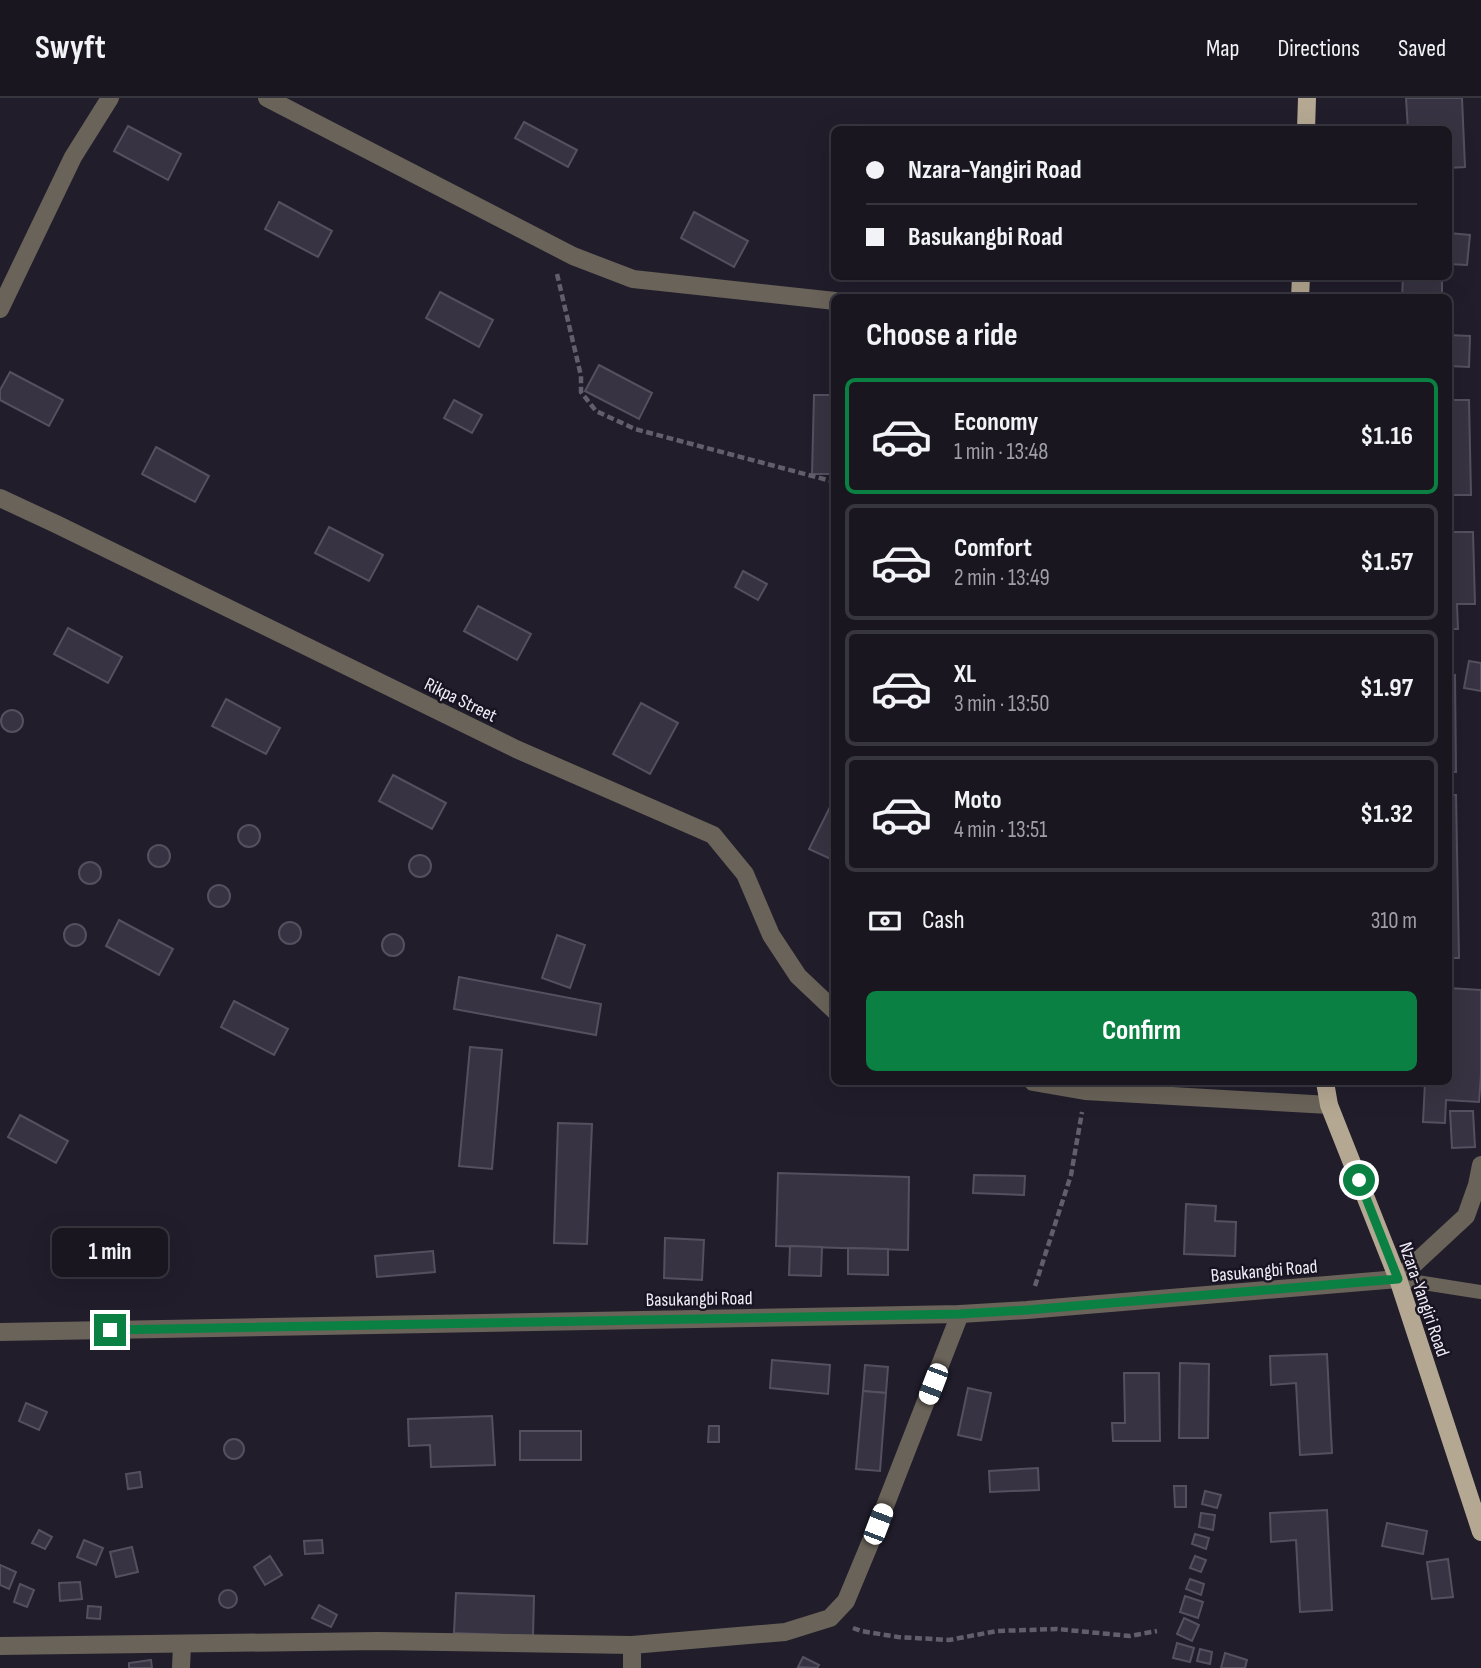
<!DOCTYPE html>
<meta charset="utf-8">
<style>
:root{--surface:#191620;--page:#26232d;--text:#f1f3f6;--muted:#9f9fa5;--line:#37353e;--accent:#0b8043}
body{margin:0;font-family:"Sofia Sans Condensed",sans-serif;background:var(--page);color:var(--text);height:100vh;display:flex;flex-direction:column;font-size:26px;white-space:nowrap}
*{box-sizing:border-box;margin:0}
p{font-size:23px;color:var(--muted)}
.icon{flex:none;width:38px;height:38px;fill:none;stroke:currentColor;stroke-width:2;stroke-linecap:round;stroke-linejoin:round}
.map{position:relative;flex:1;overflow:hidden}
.panel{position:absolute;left:831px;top:196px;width:621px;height:791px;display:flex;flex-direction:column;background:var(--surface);border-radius:10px;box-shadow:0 7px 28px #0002,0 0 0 2px var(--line)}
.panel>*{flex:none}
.banner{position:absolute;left:831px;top:28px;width:621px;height:154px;border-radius:10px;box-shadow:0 7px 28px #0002,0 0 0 2px var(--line);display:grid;align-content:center;height:154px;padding:0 35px;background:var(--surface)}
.end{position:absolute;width:32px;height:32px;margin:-16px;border:9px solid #0b8043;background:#fff;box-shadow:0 0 0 4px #fff}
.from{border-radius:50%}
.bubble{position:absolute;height:49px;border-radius:10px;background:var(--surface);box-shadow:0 7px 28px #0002,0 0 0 2px var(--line);font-size:23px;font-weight:700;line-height:49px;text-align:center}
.car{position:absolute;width:21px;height:42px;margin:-21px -10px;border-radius:9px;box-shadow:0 0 5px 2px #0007;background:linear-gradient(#fff 24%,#345 0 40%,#fff 0 76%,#345 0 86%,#fff 0)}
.banner b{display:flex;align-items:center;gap:24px;height:66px;font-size:26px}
.banner b+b{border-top:2px solid var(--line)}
.banner i{width:18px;height:18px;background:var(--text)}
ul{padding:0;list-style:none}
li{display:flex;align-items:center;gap:21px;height:116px;margin:0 14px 10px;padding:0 21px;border:4px solid var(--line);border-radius:10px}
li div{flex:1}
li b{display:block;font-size:26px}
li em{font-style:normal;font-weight:700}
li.on{border-color:var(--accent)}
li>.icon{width:63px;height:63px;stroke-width:1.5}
h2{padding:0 35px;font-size:32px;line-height:84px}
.pay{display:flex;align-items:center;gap:18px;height:77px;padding:0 35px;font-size:26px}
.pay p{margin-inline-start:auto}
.button{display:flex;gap:14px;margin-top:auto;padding:14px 35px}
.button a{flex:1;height:80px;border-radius:10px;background:var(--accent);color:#fff;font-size:28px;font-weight:700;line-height:80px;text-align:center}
header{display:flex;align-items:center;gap:42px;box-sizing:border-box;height:98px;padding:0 35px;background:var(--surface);border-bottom:2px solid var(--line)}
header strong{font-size:33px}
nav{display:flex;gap:38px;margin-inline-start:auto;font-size:24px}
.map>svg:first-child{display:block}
.building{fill:#383342;stroke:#555060;stroke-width:2}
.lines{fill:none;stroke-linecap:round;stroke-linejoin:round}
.path{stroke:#625e6b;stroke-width:4.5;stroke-dasharray:7 3.5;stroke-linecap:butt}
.service{stroke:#6a6359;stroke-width:14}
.minor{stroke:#6a6359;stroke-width:18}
.tertiary{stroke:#6a6359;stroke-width:18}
.primary{stroke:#b5a892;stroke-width:18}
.route{stroke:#0b8043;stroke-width:9}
.labels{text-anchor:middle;stroke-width:5;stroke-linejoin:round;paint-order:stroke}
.street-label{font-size:19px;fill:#f1eef8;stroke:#181421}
</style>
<header>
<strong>Swyft</strong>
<nav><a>Map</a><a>Directions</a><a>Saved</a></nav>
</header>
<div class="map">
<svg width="1481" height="1570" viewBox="0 0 1481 1570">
<rect width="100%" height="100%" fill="#211d2b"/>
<g class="building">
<polygon points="1406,0 1462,0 1465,69 1449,70 1449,32 1408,32"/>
<polygon points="524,24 577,52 568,69 515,40"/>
<polygon points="128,28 181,56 168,82 114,53"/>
<polygon points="279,104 332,133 318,159 265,131"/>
<polygon points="694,114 748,143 734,169 681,140"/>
<polygon points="1449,135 1470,137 1467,167 1449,166"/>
<polygon points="1403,178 1442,178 1442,200 1402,200"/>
<polygon points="440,194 493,222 479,249 426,220"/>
<polygon points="1449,237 1470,238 1469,269 1449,268"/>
<polygon points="599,267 652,295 639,321 585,293"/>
<polygon points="10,274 63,302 49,328 0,302 0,292"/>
<polygon points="814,297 835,297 835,376 812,376"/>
<polygon points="454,302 482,317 472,335 444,320"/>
<polygon points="1449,302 1469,302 1471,397 1449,397"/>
<polygon points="156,349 209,378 195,404 142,376"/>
<polygon points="329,429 383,457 369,483 315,455"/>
<polygon points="1449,434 1473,434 1475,506 1457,506 1458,531 1449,531"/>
<polygon points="743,473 767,486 758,502 735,489"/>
<polygon points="478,508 531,536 517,562 464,533"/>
<polygon points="68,530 122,559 108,585 54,556"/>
<polygon points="1469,563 1481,565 1481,593 1464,590"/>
<polygon points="1455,577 1456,674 1449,674 1449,578"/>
<polygon points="226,601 280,630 266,656 212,628"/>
<polygon points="641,605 678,625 650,676 613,656"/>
<circle cx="12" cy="623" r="11"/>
<polygon points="393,677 446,705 432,731 379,703"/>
<polygon points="1449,697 1456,697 1459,860 1449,860"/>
<polygon points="835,699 835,763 809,751"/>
<circle cx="249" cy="738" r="11"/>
<circle cx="159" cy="758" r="11"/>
<circle cx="420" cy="768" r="11"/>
<circle cx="90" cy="775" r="11"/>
<circle cx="219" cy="798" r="11"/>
<polygon points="119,822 173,851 159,877 106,848"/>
<circle cx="290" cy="835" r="11"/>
<circle cx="75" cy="837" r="11"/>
<circle cx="393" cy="847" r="11"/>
<polygon points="557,837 585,847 570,890 542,880"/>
<polygon points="459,879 601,906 596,937 454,911"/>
<polygon points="1449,890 1481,892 1481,977 1479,1004 1446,1002 1445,1025 1423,1024 1425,984 1449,984"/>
<polygon points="234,903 288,931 274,957 221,929"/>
<polygon points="470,949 502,952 492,1071 459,1068"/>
<polygon points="1450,1013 1473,1013 1475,1049 1452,1050"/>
<polygon points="20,1017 68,1043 56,1065 8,1039"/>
<polygon points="558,1025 592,1026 587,1146 554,1145"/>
<polygon points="778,1075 909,1079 908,1152 776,1148"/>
<polygon points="974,1077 1025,1078 1024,1097 973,1095"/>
<polygon points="1186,1106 1216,1108 1215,1123 1236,1124 1235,1158 1184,1156"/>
<polygon points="665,1140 704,1142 702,1182 664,1180"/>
<polygon points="790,1148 822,1149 821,1178 789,1177"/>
<polygon points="848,1150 888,1151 888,1177 848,1176"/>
<polygon points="433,1153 435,1174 377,1179 375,1158"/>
<polygon points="1327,1256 1332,1355 1300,1357 1296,1285 1271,1287 1270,1258"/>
<polygon points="772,1262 830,1267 828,1296 770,1290"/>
<polygon points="1180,1265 1209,1266 1208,1340 1179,1340"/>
<polygon points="865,1267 888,1269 886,1295 863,1293"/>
<polygon points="1124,1275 1159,1275 1160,1343 1113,1343 1112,1325 1125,1325"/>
<polygon points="968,1290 991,1295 981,1342 958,1337"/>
<polygon points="863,1293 886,1295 880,1373 856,1371"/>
<polygon points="26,1305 47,1314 39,1332 19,1323"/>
<polygon points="492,1318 495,1367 431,1369 430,1347 409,1348 408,1321"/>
<polygon points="709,1328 719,1328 719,1344 708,1344"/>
<rect x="520" y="1333" width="61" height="29"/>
<circle cx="234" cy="1351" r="10"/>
<polygon points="1038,1370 1039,1392 990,1394 989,1373"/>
<polygon points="140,1374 142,1389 128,1391 126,1376"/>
<polygon points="1174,1388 1186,1388 1186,1409 1175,1409"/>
<polygon points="1205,1393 1221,1397 1217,1410 1202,1406"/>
<polygon points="1327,1412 1332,1512 1300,1514 1296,1442 1271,1444 1270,1415"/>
<polygon points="1201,1415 1215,1417 1213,1432 1199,1429"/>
<polygon points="1387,1425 1427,1433 1423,1456 1382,1448"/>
<polygon points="39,1432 52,1439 45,1451 32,1445"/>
<polygon points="1195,1436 1209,1440 1206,1451 1192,1446"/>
<polygon points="84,1442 103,1450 96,1467 77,1459"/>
<polygon points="322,1442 323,1455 305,1456 304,1443"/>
<polygon points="132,1449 138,1474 116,1479 110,1454"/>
<polygon points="270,1458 282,1477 265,1487 254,1469"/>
<polygon points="1195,1458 1206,1462 1201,1474 1190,1470"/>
<polygon points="1448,1461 1453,1499 1432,1501 1427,1464"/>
<polygon points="0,1467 16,1474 9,1491 0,1487"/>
<polygon points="1190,1481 1204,1486 1201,1497 1186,1491"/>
<polygon points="80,1484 82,1501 60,1503 59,1485"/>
<polygon points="20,1486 34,1492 27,1509 14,1504"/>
<circle cx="228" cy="1501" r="9"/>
<polygon points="456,1495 534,1498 533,1538 454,1535"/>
<polygon points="1185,1498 1203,1504 1198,1520 1180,1514"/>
<polygon points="319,1507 337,1517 331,1529 312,1520"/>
<polygon points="88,1508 101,1509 100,1521 87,1520"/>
<polygon points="1184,1520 1199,1527 1192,1543 1177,1536"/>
<polygon points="1177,1545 1194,1550 1190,1564 1173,1560"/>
<polygon points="1200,1551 1212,1554 1210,1566 1197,1563"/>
<polygon points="1225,1555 1247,1562 1245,1570 1221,1570"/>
<polygon points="803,1559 819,1567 817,1570 798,1569"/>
<polygon points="151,1562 152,1570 129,1570 129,1565"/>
</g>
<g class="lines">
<g class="path">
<polyline points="557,176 581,278 581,294 596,313 635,331 835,384"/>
<polyline points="1035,1188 1071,1077 1082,1014"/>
<polyline points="853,1530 861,1533 898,1539 949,1542 997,1533 1057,1531 1130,1538 1157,1533"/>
</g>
<polyline class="service" points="1398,1181 1481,1194"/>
<g class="minor">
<polyline points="267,0 573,158 633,181 835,203"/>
<polyline points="0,211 73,59 110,0"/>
<polyline points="0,400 56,426 516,651 713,737 745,776 771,837 798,878 835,913"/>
<polyline points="1033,984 1085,993 1329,1007"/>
<polyline points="1398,1181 1466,1118 1477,1087 1481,1067"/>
<polyline points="0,1548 378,1543 632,1547"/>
<polyline points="181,1570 182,1547"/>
<polyline points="632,1570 632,1547 785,1534 830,1520 846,1503 878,1426 960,1216"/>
</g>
<polyline class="tertiary" points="0,1234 960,1216 1027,1212 1398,1181"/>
<g class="primary">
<polyline points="1306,32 1307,0"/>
<polyline points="1300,200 1301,178"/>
<polyline points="1325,984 1329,1007 1398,1181 1481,1434"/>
</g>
</g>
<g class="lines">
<polyline class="route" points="110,1232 960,1216 1027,1212 1398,1181 1359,1082"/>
</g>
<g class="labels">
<g class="street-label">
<text transform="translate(461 601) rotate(26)" y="7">Rikpa Street</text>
<text transform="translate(1264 1172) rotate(-5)" y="7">Basukangbi Road</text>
<text transform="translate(699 1200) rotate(-1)" y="7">Basukangbi Road</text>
<text transform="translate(1425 1201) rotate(71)" y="7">Nzara-Yangiri Road</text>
</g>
</g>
</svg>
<i class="end from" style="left:1359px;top:1082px"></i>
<i class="end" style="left:110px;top:1232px"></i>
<div class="bubble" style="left:52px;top:1130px;width:116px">1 min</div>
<i class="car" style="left:933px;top:1286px;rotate:201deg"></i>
<i class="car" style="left:878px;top:1426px;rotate:21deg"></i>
<div class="banner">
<b><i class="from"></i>Nzara-Yangiri Road</b>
<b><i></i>Basukangbi Road</b>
</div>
<section class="panel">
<h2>Choose a ride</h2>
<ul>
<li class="on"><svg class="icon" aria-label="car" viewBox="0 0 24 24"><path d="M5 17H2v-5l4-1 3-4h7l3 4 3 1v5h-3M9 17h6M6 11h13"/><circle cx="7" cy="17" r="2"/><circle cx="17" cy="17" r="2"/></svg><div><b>Economy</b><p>1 min · 13:48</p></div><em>$1.16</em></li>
<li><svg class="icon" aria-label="car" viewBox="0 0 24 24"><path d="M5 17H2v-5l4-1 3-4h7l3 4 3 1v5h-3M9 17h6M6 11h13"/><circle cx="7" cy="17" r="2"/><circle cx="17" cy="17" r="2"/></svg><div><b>Comfort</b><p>2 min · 13:49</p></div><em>$1.57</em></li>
<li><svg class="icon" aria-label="car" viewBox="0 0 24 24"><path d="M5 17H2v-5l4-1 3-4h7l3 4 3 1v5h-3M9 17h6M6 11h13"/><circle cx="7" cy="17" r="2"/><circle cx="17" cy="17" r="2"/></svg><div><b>XL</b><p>3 min · 13:50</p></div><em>$1.97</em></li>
<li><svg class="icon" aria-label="car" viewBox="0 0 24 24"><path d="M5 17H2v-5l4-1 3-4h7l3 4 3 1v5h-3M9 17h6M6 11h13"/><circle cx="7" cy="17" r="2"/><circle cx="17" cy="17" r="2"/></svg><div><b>Moto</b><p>4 min · 13:51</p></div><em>$1.32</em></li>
</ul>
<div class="pay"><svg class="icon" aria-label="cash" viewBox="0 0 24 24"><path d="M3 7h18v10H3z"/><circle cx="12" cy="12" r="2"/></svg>Cash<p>310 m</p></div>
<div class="button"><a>Confirm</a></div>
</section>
</div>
